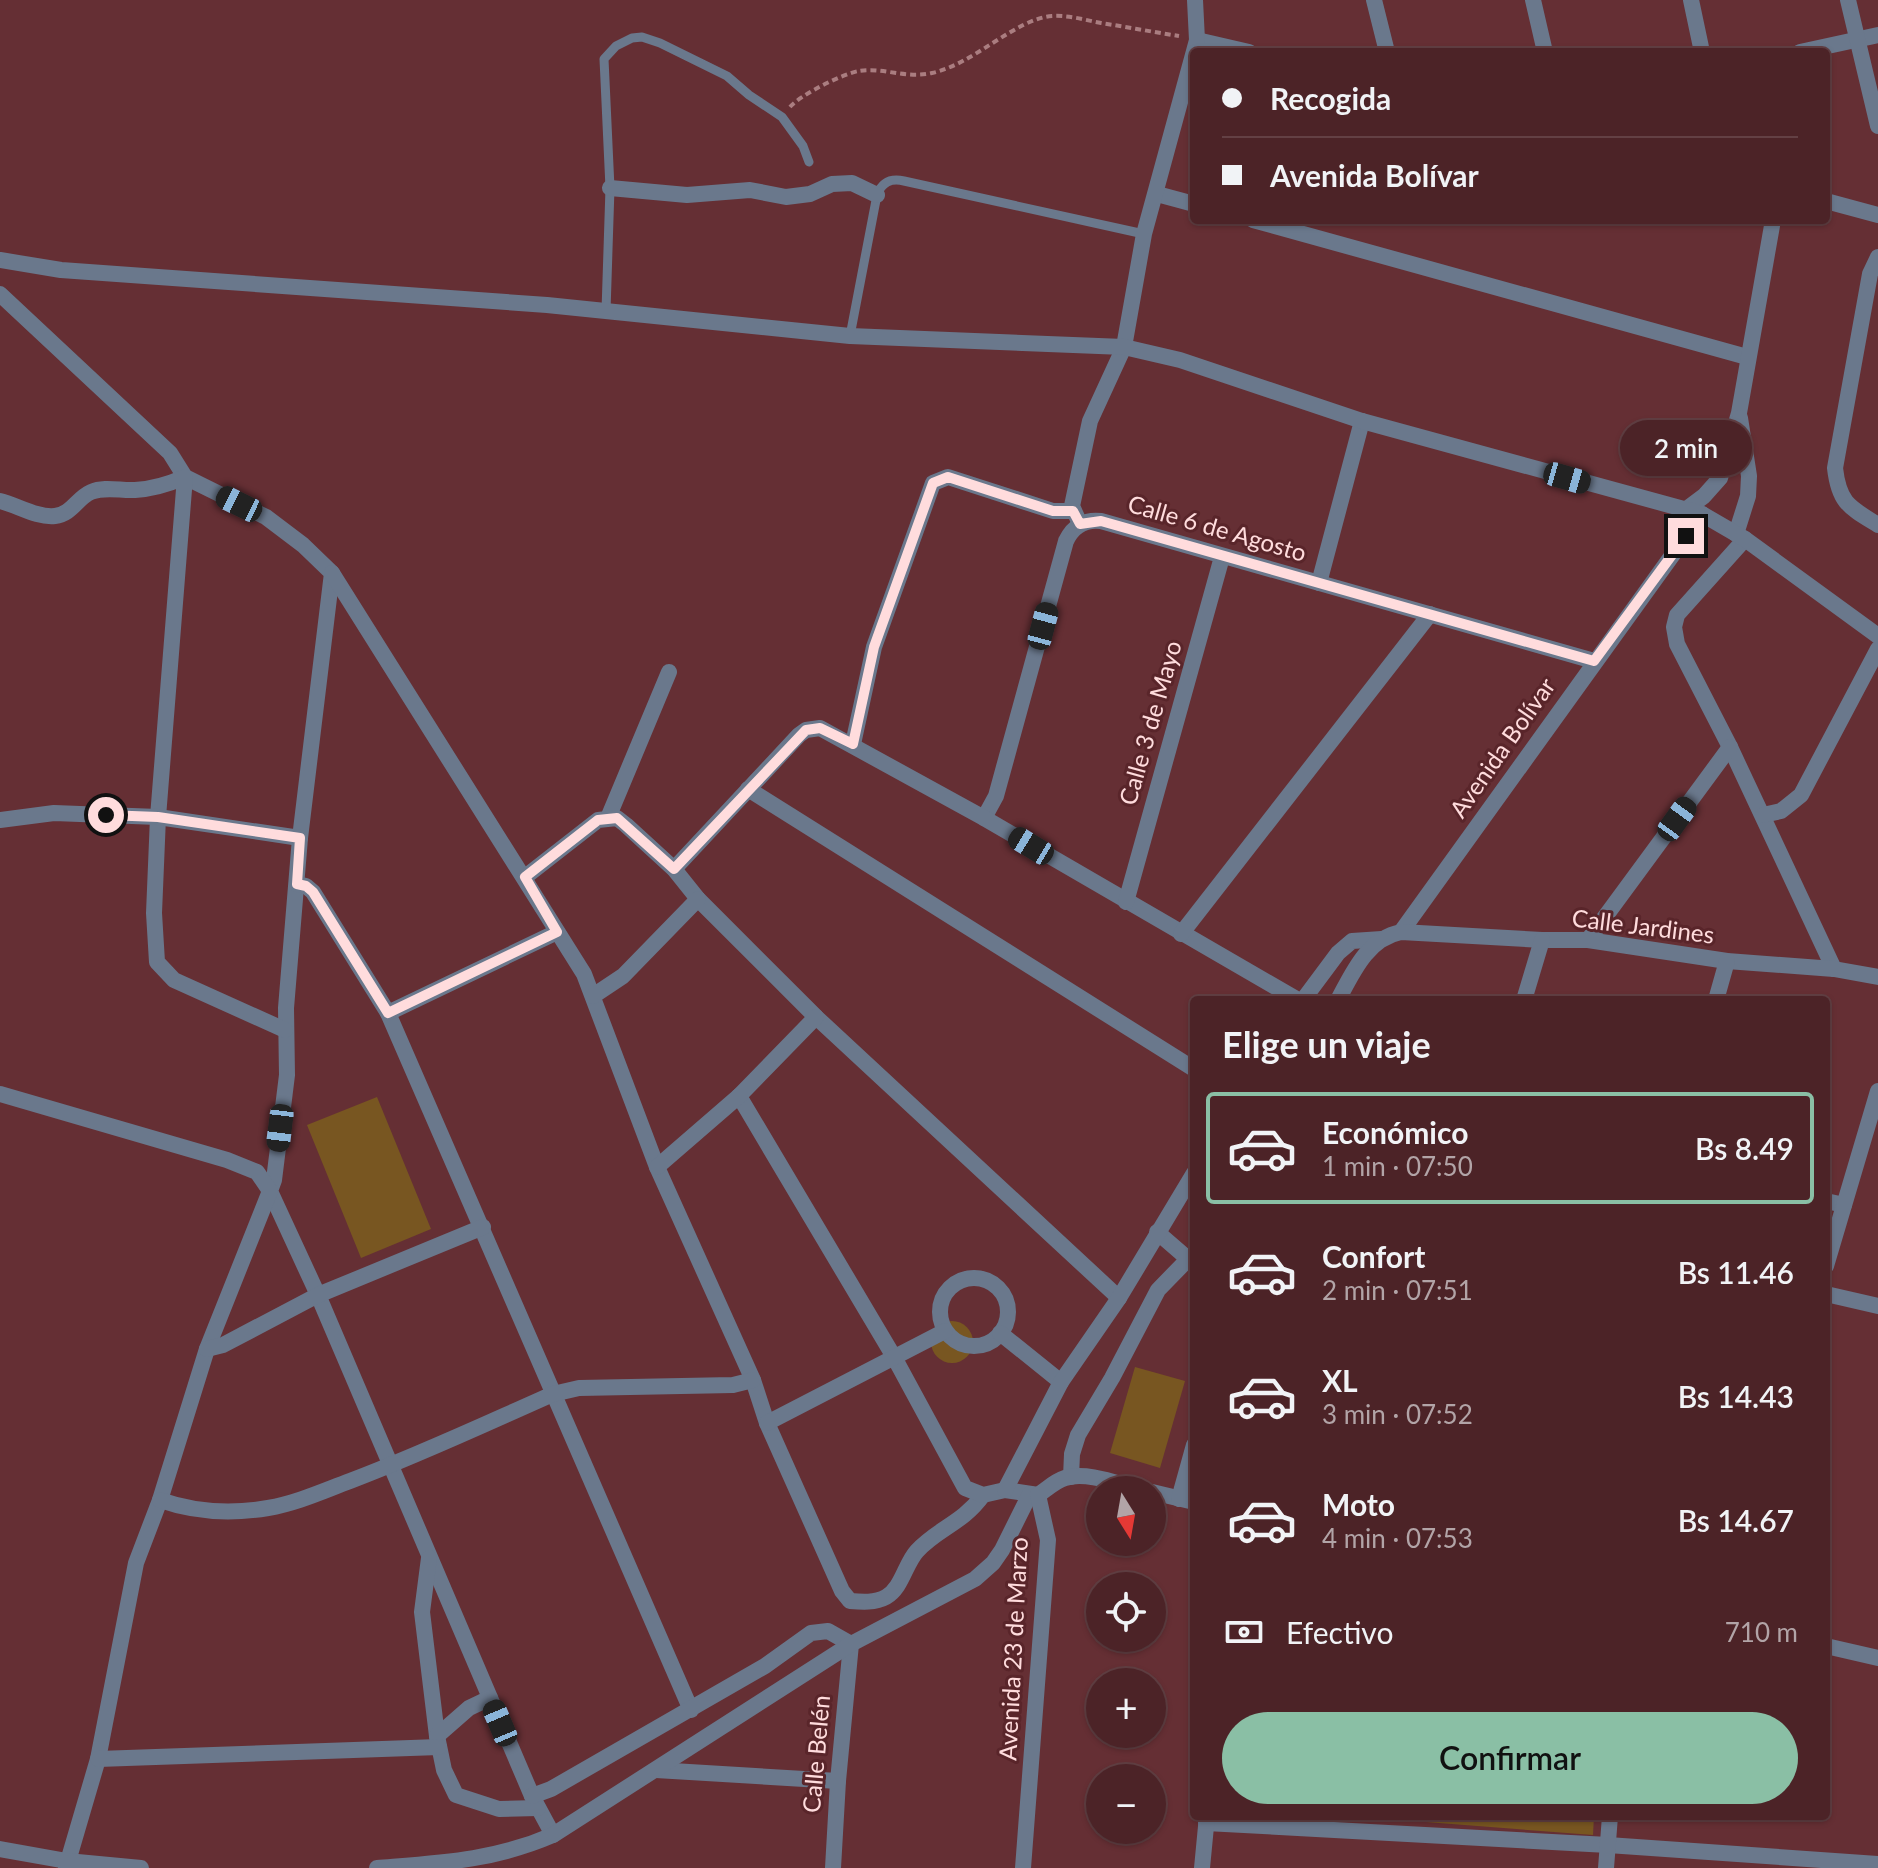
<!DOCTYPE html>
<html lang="es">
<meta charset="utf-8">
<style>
:root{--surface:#4c2327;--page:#562f33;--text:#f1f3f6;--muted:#b2a4a7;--line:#634044;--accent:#8abfa5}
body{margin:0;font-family:Lato,sans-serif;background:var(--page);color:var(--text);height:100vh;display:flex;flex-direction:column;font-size:30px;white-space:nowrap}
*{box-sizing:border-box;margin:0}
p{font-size:26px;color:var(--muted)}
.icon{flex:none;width:44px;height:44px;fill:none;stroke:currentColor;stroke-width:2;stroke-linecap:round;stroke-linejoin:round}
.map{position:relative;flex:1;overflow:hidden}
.details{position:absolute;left:1190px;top:996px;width:640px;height:824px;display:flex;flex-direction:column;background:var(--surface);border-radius:8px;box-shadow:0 2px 6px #0004,0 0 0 2px var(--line)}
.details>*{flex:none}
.hud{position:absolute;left:1190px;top:48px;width:640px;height:176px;border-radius:8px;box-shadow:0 2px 6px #0004,0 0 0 2px var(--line);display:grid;align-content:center;height:176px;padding:0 32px;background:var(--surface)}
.needle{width:52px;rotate:169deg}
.buttons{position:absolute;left:1086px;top:1476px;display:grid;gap:16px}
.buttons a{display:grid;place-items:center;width:80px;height:80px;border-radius:50%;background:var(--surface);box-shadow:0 2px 6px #0004,0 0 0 2px var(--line);font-size:40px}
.end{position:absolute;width:36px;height:36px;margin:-18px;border:10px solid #ffdcdd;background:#111;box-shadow:0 0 0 4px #111}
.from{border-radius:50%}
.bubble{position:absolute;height:56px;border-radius:28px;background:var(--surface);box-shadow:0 2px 6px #0004,0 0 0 2px var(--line);font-size:26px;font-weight:600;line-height:56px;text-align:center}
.car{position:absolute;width:24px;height:48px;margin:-24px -12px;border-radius:10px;box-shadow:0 0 6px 2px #0007;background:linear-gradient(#222 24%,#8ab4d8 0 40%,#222 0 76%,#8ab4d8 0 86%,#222 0)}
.hud b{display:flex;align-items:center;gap:28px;height:76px;font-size:30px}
.hud b+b{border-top:2px solid var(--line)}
.hud i{width:20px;height:20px;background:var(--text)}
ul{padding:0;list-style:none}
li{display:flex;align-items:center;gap:24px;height:112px;margin:0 16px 12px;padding:0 16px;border:4px solid transparent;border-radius:8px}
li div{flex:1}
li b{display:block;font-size:30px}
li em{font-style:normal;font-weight:600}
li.current{border-color:var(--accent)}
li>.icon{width:72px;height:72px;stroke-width:1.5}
h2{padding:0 32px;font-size:36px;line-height:96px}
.pay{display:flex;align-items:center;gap:20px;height:88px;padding:0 32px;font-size:30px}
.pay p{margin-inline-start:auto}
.action{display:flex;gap:16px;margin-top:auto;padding:16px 32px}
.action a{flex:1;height:92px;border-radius:48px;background:var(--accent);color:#111;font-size:32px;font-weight:600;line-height:92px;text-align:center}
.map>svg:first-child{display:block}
.green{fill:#785621}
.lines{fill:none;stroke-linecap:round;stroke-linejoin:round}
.path{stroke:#aa7d80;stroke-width:4;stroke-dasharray:6 4;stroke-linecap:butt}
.service{stroke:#6a788c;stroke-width:9}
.minor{stroke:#6a788c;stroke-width:16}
.tertiary{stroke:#6a788c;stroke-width:16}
.route{stroke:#ffdcdd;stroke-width:10}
.labels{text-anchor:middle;stroke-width:6;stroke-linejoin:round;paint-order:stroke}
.street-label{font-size:24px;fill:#ffdcdd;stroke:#59252a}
</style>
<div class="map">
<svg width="1878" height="1868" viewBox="0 0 1878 1868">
<rect width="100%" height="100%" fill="#652f34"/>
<g class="green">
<polygon points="377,1097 431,1229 361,1258 307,1125"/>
<circle cx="952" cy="1342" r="21"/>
<polygon points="1135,1367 1185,1381 1160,1468 1110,1453"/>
<polygon points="1348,1816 1594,1816 1593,1835"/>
</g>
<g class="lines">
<path class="path" d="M790,107C800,95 844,73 859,71C883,67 905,79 932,73C974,64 1015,19 1052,16C1069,15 1085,20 1101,23C1127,27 1153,32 1179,36"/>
<g class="service">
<polyline points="606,311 610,188 604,59 616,46 632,38 642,37 660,43 727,76 749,95 782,117 803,146 809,162"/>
<path d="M850,336L877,195C882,182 891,178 904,181L1144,234"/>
</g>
<g class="minor">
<polyline points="1374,0 1387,52"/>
<polyline points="1533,0 1545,52"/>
<polyline points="1691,0 1702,52"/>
<polyline points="1197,40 1249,52"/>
<polyline points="1800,52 1878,35"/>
<polyline points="610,188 687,195 750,190 786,197 810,194 832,184 852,183 877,195"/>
<polyline points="1157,194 1194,204"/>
<polyline points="1826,201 1878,215"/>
<polyline points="1253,220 1747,357"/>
<path d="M1878,257L1870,274L1835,468C1839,503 1849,507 1878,525"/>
<polyline points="0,294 170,453 185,477 266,517 303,545 332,573 300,838 286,1008 287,1075 274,1180 270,1191 318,1295 532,1796 553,1835"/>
<path d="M0,501C17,505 37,518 55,516C72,514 77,498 91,492C105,486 121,491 135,490C153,489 169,484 185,477L158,817L154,913L157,962L174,980L285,1030"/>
<polyline points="1684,511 1704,496 1720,478 1739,413 1773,220"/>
<polyline points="1080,524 1072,506 1090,421 1124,347 1144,234 1197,40 1195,0"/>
<polyline points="1736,534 1748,496 1749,476 1740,418"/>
<polyline points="1745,539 1677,615 1674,627 1677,644 1730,747 1834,969"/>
<path d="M332,573L584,974L657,1167L753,1380L767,1423L842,1591L850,1601C862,1602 875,1603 886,1597C902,1588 905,1564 917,1551C938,1528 962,1524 983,1495"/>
<polyline points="1319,583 1362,421"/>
<polyline points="853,744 874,647 933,483 948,477 1053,511 1073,511"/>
<polyline points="748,789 1194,1069"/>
<polyline points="1763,815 1781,811 1801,795 1878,649"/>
<polyline points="608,818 669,672"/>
<path d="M984,818L996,796L1066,541C1073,526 1085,519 1101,521L1594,661"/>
<polyline points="0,820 54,813 158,817 300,838"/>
<polyline points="674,869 799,735 806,730 820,728 984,818 1298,1000"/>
<polyline points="525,877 598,820 617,818 626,825 674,869 698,899 816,1017 1119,1298"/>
<polyline points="297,884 306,886 313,892 388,1013 691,1710"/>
<polyline points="1126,902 1222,557"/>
<polyline points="1401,932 1702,514"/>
<polyline points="1181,934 1430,614"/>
<polyline points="1588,940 1730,747"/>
<polyline points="593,996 623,976 698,899"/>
<polyline points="1303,1000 1338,953 1352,941 1382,939"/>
<path d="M1338,1000C1353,972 1367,939 1401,932L1542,940H1588L1727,961L1834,969L1878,977"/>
<polyline points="1524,1000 1542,940"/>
<polyline points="1716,1000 1727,961"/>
<polyline points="388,1013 557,932"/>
<polyline points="0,1094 227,1160 257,1172 270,1191 207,1349 160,1500 136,1563 98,1759 66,1868"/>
<polyline points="739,1096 894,1357 965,1488 983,1495 1005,1490 1038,1495"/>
<polyline points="657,1167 739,1096 816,1017"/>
<polyline points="1826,1201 1844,1205"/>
<polyline points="1157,1232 1187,1258"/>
<polyline points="1826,1266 1878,1091"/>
<circle cx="974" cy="1312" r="34"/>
<polyline points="1826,1294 1878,1306"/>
<polyline points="1000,1333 1061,1382"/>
<polyline points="207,1349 223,1345 318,1295 483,1227"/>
<polyline points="767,1423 945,1331"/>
<polyline points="1071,1477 1072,1454 1078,1435 1112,1378 1158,1290 1194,1253"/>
<polyline points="1005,1490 1061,1382 1119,1298 1194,1173"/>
<polyline points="1152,1492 1194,1502"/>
<polyline points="1179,1499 1194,1445"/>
<path d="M160,1500C194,1512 232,1514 268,1508C297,1503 323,1491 350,1481C419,1455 485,1424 553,1394L579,1388L733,1385L753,1380"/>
<polyline points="429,1558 422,1612 437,1736 444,1770 456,1795 499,1809 538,1808"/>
<polyline points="1826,1646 1878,1658"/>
<polyline points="437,1736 469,1708 490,1698"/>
<polyline points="98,1759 439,1747"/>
<polyline points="656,1770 838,1781"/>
<polyline points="532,1796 551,1789 765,1666 811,1633 828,1631 851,1644 838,1781 833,1868"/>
<polyline points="1206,1823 1608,1845 1878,1864"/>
<polyline points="0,1849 67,1861 141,1868"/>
<path d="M377,1868C440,1863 493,1861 553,1835L851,1644L975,1579L993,1563L1002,1550L1030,1494"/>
<path d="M1023,1868L1048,1540L1038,1495C1047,1489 1055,1481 1065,1478C1088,1471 1120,1485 1142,1490"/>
<polyline points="1202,1868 1207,1816"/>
<polyline points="1606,1868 1610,1816"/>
</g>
<g class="tertiary">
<polyline points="1848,0 1878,126"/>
<polyline points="0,260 61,270 547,305 850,336 1124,347 1180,360 1362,421 1702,514 1745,539 1878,636"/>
</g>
</g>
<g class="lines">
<polyline class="route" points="106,815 158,817 300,838 297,884 306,886 313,892 388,1013 557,932 525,877 598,820 617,818 674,869 806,730 820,728 853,744 874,647 933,483 948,477 1053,511 1073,511 1080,524 1101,521 1594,661 1686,536"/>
</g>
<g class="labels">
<g class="street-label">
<text transform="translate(1217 529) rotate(16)" y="8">Calle 6 de Agosto</text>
<text transform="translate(1151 723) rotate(-74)" y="8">Calle 3 de Mayo</text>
<text transform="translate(1503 748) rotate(-55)" y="8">Avenida Bolívar</text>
<text transform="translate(1643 927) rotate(7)" y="8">Calle Jardines</text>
<text transform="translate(1014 1649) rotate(-87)" y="8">Avenida 23 de Marzo</text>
<text transform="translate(817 1754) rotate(-85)" y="8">Calle Belén</text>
</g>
</g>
</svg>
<div class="buttons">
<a><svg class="needle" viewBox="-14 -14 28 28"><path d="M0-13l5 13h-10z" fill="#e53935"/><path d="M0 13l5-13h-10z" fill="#b2a4a7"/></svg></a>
<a><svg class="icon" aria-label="locate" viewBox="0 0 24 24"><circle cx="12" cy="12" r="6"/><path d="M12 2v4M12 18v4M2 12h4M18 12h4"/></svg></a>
<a>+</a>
<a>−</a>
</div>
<i class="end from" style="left:106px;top:815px"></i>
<i class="end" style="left:1686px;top:536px"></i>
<div class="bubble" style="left:1620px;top:420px;width:132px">2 min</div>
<i class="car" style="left:1567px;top:478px;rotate:106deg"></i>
<i class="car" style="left:239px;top:504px;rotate:296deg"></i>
<i class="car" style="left:1043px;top:626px;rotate:15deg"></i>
<i class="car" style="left:1677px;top:819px;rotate:36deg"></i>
<i class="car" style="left:1031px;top:846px;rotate:301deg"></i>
<i class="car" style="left:280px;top:1128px;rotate:187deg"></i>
<i class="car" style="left:500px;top:1723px;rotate:337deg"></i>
<div class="hud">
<b><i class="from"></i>Recogida</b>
<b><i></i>Avenida Bolívar</b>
</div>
<section class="details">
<h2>Elige un viaje</h2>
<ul>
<li class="current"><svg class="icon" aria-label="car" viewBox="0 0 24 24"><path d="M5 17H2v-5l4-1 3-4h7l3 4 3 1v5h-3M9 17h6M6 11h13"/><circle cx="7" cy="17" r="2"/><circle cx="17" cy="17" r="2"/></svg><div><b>Económico</b><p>1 min · 07:50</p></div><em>Bs 8.49</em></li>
<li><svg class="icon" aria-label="car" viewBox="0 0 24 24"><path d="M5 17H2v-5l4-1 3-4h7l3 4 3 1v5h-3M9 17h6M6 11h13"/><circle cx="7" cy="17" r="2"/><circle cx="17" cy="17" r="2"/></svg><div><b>Confort</b><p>2 min · 07:51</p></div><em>Bs 11.46</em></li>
<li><svg class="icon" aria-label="car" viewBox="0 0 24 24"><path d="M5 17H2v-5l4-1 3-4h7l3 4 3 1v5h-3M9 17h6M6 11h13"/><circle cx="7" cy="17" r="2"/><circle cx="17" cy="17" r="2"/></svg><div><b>XL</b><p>3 min · 07:52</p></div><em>Bs 14.43</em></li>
<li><svg class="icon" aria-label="car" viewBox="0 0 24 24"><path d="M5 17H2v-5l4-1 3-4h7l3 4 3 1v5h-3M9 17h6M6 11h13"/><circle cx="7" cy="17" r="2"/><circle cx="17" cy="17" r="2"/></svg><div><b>Moto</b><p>4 min · 07:53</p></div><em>Bs 14.67</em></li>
</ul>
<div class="pay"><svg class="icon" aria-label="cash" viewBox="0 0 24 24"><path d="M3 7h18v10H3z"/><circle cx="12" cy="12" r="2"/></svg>Efectivo<p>710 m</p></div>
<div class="action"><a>Confirmar</a></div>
</section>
</div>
